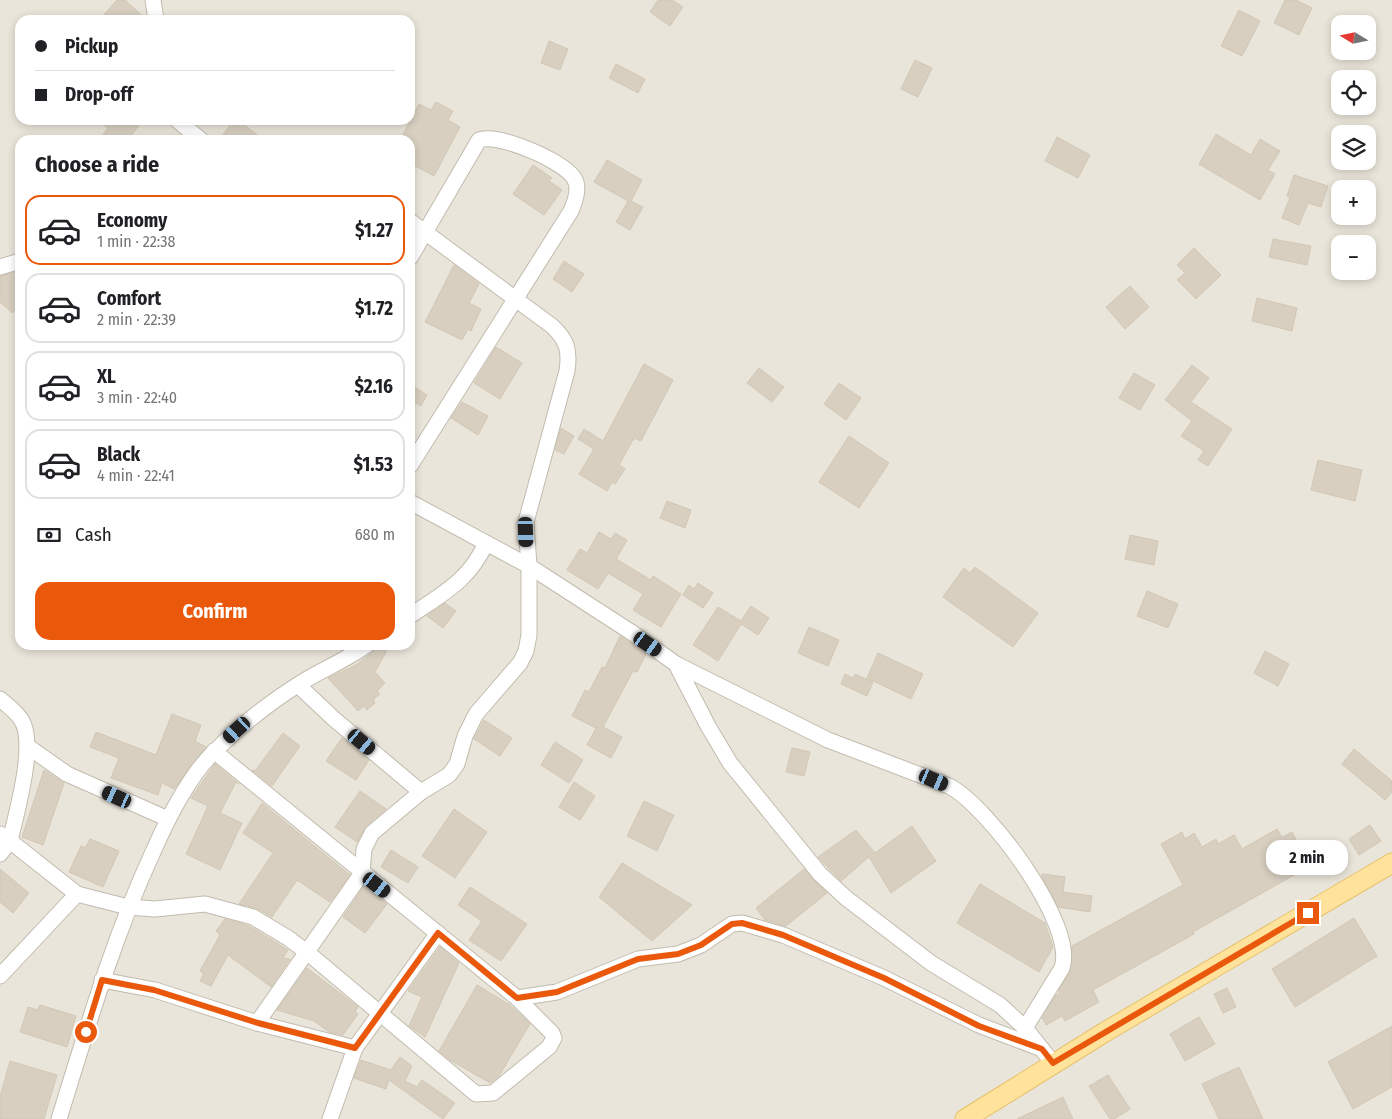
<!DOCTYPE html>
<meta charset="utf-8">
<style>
:root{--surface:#fff;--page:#f2f2f2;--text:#202124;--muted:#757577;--line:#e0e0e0;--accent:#ea580c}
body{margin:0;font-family:"Fira Sans Condensed",sans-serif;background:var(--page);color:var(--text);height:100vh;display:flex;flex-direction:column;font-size:19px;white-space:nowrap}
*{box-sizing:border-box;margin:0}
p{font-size:16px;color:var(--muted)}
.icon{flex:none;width:28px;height:28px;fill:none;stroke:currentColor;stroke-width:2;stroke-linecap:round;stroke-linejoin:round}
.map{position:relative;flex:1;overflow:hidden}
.panel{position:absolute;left:15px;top:135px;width:400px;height:515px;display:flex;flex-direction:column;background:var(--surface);border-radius:15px;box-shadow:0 2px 8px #0003}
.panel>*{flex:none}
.top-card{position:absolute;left:15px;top:15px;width:400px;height:110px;border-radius:15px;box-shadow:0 2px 8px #0003;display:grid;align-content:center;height:110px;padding:0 20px;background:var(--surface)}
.needle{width:32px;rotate:280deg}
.tools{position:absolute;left:1331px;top:15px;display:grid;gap:10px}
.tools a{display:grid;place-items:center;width:45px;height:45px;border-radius:10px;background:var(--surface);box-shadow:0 2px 8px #0003;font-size:25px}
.end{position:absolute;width:22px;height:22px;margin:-11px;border:6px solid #ea580c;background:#fff;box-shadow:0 0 0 2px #fff}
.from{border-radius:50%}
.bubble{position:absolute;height:35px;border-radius:15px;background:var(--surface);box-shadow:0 2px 8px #0003;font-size:16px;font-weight:700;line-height:35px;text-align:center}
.car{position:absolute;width:15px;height:30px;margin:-15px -8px;border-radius:6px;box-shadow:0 0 4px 1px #0007;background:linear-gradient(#222 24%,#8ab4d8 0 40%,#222 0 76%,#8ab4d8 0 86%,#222 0)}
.top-card b{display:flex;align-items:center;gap:18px;height:48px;font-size:19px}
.top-card b+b{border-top:1px solid var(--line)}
.top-card i{width:12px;height:12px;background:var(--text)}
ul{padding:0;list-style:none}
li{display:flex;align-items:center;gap:15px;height:70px;margin:0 10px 8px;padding:0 10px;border:2px solid var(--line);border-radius:15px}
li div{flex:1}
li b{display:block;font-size:19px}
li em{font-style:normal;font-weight:700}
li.current{border-color:var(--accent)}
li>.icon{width:45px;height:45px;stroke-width:1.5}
h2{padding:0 20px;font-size:22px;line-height:60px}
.pay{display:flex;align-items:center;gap:12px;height:55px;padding:0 20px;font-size:19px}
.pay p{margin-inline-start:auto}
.action{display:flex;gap:10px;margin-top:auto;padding:10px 20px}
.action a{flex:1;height:58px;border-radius:15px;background:var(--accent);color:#fff;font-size:20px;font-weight:700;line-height:58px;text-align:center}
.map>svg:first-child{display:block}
.residential{fill:#eae5da;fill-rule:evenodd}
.building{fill:#d8cfc1;stroke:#d3c7b4}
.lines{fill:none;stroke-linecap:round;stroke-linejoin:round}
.minor-casing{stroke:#c2bbae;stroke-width:17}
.major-casing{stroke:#e6c16a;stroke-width:21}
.minor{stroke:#fff;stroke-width:15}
.major{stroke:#ffe39c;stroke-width:19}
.route{stroke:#ea580c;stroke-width:6}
</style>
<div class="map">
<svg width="1392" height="1119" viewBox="0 0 1392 1119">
<rect width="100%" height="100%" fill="#f6f3ec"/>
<path class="residential" d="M0,0H1392V1119H0ZM20,20H410V120H20ZM1340,24H1368V51H1340ZM1340,79H1368V106H1340ZM1340,134H1368V161H1340ZM20,140H410V645H20ZM1340,189H1368V216H1340ZM1340,244H1368V271H1340Z"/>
<g class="building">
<polygon points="117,0 125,0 147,20 99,20"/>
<polygon points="658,0 672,0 683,7 670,26 650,12"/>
<polygon points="1285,0 1296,0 1312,8 1299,35 1274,23"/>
<polygon points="1239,10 1260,21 1242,56 1221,46"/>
<polygon points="549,41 568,49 560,70 541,63"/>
<polygon points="915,60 932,68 918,97 901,89"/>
<polygon points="616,64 645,79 638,93 609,78"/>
<polygon points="436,102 453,111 448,120 460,127 434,176 410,163 410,140 400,140 419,104 431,110"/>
<polygon points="98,120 143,120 128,140 99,140 108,128"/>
<polygon points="234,120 238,120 264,140 219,140"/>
<polygon points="1216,134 1251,155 1260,139 1280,151 1268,170 1275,174 1260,200 1199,164"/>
<polygon points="1057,137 1090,155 1078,178 1045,161"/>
<polygon points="607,160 642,180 631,201 643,207 630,230 616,222 628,201 594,182"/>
<polygon points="533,165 552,178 549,181 562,190 544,215 513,194"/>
<polygon points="1294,175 1328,186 1321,207 1308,203 1299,225 1282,218 1290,197 1287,196"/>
<polygon points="1273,239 1311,246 1307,265 1269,257"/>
<polygon points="1194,248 1221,275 1196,299 1177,280 1185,273 1177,265"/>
<polygon points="564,261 584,274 572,292 553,279"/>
<polygon points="454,265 479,284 469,303 481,309 471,331 468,329 462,340 425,322"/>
<polygon points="20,271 20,304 12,313 0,302 0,276"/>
<polygon points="1130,286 1149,307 1125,329 1106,307"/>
<polygon points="1257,298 1297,308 1292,331 1252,321"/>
<polygon points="496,347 522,363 500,399 474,383"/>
<polygon points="644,364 673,380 641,441 634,438 619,465 625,469 615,484 612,482 607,491 579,474 594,449 578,439 584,429 603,441"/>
<polygon points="1192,365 1209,378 1191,402 1232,429 1208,466 1198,460 1204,451 1181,436 1192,421 1165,400"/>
<polygon points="759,368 784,387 772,402 747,383"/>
<polygon points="1134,373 1155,385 1140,410 1119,398"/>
<polygon points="839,383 861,398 846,420 824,404"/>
<polygon points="410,384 427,395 421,406 410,400"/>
<polygon points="462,402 488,416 478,435 451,418"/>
<polygon points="561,428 574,436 564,454 555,450"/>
<polygon points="849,436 889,463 859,508 819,482"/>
<polygon points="1318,460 1362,470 1355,501 1311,490"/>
<polygon points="667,501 691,510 685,528 660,518"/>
<polygon points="599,532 611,539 615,533 627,540 616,559 651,580 653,576 681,594 661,627 633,610 643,594 608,573 598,589 567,570 580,549 587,553"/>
<polygon points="1130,535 1158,541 1154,565 1125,559"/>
<polygon points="975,567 1038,613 1013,647 943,597 964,568 970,573"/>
<polygon points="698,583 713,593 703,608 683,595 689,585 694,589"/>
<polygon points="1147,591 1178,604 1168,628 1137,616"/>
<polygon points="445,603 456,611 443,628 427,616"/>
<polygon points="751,606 769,618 758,635 741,624 718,661 693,645 718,607 741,621"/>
<polygon points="809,627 839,640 828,666 798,653"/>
<polygon points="620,636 646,654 637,672 633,671 603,727 622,737 611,758 587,745 596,728 572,716 585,690 589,692 602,667 605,668"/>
<polygon points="376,645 387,650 375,672 385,683 377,691 380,694 373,700 375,703 367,710 364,706 358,711 328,678 356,665 373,652"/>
<polygon points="1265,651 1289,664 1278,686 1254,673"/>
<polygon points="878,653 923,674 911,699 867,678"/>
<polygon points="845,674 853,678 855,674 873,682 867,696 841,684"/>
<polygon points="172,714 201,725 195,741 206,747 174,789 162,783 158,795 111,778 119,758 90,747 96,732 156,755"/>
<polygon points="484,720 512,738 500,756 474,739"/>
<polygon points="283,733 300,746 272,786 252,770 255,771"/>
<polygon points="342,738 369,760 356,780 326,761"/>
<polygon points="555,742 583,760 569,783 541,765"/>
<polygon points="792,748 810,752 804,776 786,772"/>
<polygon points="1354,749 1392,781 1392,792 1385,800 1342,764"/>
<polygon points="215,764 239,784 236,782 220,813 242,823 220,870 186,854 208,806 191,798"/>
<polygon points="44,770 64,783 43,845 22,837"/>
<polygon points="574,782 595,796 580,820 559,807"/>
<polygon points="360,791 386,809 366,826 357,842 335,827"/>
<polygon points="644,801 674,815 657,851 627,836"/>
<polygon points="262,803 350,875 330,902 297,880 272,917 256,908 239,904 273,853 243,833"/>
<polygon points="454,809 487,832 455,878 422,856"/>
<polygon points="1370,825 1381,841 1359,855 1349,839"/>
<polygon points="912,826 936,861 891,893 869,857 841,881 818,857 856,830 875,853"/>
<polygon points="1277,829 1282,837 1292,832 1310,866 1193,932 1194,934 1093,990 1099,1002 1065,1021 1062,1016 1046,1025 1042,1018 1056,995 1060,993 1059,990 1070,972 1072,946 1183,885 1161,844 1182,832 1185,839 1194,833 1202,847 1216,839 1218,844 1234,835 1242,849"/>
<polygon points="90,839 119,851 103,887 69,872 81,846 85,848"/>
<polygon points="391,850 418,867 408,883 381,867"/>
<polygon points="622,863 692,905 652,941 599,897"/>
<polygon points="0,869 29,893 13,913 0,902"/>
<polygon points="804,869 827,893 786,926 765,920 756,908"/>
<polygon points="1042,874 1065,877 1063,892 1092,896 1090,912 1058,907 1042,877"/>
<polygon points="980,884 1045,923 1053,947 1039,972 957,923"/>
<polygon points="364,886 387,904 365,933 343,917"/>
<polygon points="470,887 527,924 501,961 469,940 482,921 458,905"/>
<polygon points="1354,918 1377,956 1295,1007 1272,969"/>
<polygon points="225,919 249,926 288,950 283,958 290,959 271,987 228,955 211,986 200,981 204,973 200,971 220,935 216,931"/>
<polygon points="440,947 459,963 425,1037 409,1026 422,997 408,991"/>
<polygon points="307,968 358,1007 355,1012 358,1014 343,1035 329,1032 314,1021 277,1010"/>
<polygon points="477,985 510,1005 530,1024 499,1076 490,1083 450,1060 439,1051"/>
<polygon points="1227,988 1236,1007 1223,1013 1214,994"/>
<polygon points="40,1005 76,1016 67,1047 20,1032 28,1007 38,1010"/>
<polygon points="1199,1017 1215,1044 1185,1061 1170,1034"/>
<polygon points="1392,1026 1392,1087 1353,1109 1328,1062"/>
<polygon points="400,1057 412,1066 405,1081 417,1087 422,1080 455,1103 443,1119 389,1080 386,1089 354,1078 361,1060 391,1070"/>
<polygon points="10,1061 57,1075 44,1119 0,1119 0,1097"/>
<polygon points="1239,1067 1263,1119 1219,1119 1202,1084"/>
<polygon points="1108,1075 1130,1109 1114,1119 1110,1119 1089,1086"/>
<polygon points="1063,1097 1073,1119 1017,1119"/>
</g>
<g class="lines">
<defs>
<g id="minor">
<polyline points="153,0 156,20"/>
<polyline points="177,120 201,140"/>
<path d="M410,258L479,140C498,133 562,160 574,178C580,187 575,202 571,211L410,466"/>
<polyline points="0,267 20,261"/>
<polyline points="410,502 529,566 634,634 676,664 708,726 730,763 820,874 846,898 931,963 1000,1005 1025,1028 1053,1063"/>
<path d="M410,616C443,593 469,581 486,543"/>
<path d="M676,664L828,740L949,786C988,806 1077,925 1062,968L1025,1028"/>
<polyline points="298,685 334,719 421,792"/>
<path d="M0,699C7,705 15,711 20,718C38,740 16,814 10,841L77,894"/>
<polyline points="27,746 67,774 168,819"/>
<polyline points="0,834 10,841 0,854"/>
<polyline points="0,976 77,894 128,907 155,909 205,904 253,917 288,938 308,953 476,1094 493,1093 549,1047 554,1038 552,1033 517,998 214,751"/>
<polyline points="102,980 155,990 257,1023 355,1048 330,1119"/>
<polyline points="517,998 557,992 638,959 678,954 701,945 732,924 742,923 783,935 884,978 979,1025 1042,1049"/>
<path d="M257,1023L362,873L364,849L372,833L421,792L449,775L457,764L465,736L476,714L520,663L526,651L529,635V566L526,522L567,371C570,350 567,340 552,326L410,221"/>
<polyline points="355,1048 438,933"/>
<path d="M59,1119C87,1029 113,938 153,852C167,820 190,774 216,750C241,725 269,703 299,684C321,670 346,660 367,645"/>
</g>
<polyline id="major" points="965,1119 1105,1032 1392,863"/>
</defs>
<use href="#minor" class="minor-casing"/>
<use href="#major" class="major-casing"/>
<use href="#minor" class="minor"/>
<use href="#major" class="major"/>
</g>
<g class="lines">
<polyline class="route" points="86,1032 102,980 154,990 258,1023 355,1048 438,933 517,998 557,992 638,959 678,954 701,945 732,924 742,923 783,935 884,978 979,1026 1042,1049 1053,1063 1308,913"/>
</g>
</svg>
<div class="tools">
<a><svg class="needle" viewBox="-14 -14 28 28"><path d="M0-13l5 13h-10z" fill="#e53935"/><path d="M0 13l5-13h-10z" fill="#757577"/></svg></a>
<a><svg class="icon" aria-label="locate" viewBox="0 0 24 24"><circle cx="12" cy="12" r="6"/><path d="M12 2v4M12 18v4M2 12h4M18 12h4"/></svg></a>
<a><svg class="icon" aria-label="layers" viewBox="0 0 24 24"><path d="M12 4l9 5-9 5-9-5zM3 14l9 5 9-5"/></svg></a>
<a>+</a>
<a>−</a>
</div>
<i class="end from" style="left:86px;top:1032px"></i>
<i class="end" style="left:1308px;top:913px"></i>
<div class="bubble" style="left:1266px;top:840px;width:82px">2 min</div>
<i class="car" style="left:526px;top:532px;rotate:178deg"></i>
<i class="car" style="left:648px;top:644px;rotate:125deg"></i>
<i class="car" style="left:237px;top:730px;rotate:228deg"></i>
<i class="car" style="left:362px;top:742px;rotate:130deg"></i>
<i class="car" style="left:934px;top:780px;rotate:113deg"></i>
<i class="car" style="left:117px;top:797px;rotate:294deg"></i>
<i class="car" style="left:377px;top:885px;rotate:128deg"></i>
<div class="top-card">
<b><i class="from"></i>Pickup</b>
<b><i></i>Drop-off</b>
</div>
<section class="panel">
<h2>Choose a ride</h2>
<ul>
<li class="current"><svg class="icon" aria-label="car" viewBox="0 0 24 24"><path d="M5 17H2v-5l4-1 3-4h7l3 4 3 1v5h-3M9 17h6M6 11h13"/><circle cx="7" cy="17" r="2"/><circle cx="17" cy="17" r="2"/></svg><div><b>Economy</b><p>1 min · 22:38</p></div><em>$1.27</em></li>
<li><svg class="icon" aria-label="car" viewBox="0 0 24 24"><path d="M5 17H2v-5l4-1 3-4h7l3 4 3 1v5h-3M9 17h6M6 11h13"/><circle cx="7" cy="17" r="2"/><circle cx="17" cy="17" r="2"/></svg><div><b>Comfort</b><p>2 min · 22:39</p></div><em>$1.72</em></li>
<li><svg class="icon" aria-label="car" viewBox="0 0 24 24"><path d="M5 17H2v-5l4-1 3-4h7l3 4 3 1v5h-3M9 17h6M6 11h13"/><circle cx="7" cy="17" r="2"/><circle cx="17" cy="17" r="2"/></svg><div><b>XL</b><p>3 min · 22:40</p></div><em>$2.16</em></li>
<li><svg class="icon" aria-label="car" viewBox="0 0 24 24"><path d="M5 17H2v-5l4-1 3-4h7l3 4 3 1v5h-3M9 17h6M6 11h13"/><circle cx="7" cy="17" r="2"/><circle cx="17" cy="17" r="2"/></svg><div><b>Black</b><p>4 min · 22:41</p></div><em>$1.53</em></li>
</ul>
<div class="pay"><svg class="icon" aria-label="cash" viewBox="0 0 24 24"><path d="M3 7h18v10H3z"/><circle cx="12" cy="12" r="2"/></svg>Cash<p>680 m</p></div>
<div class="action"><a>Confirm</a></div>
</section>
</div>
